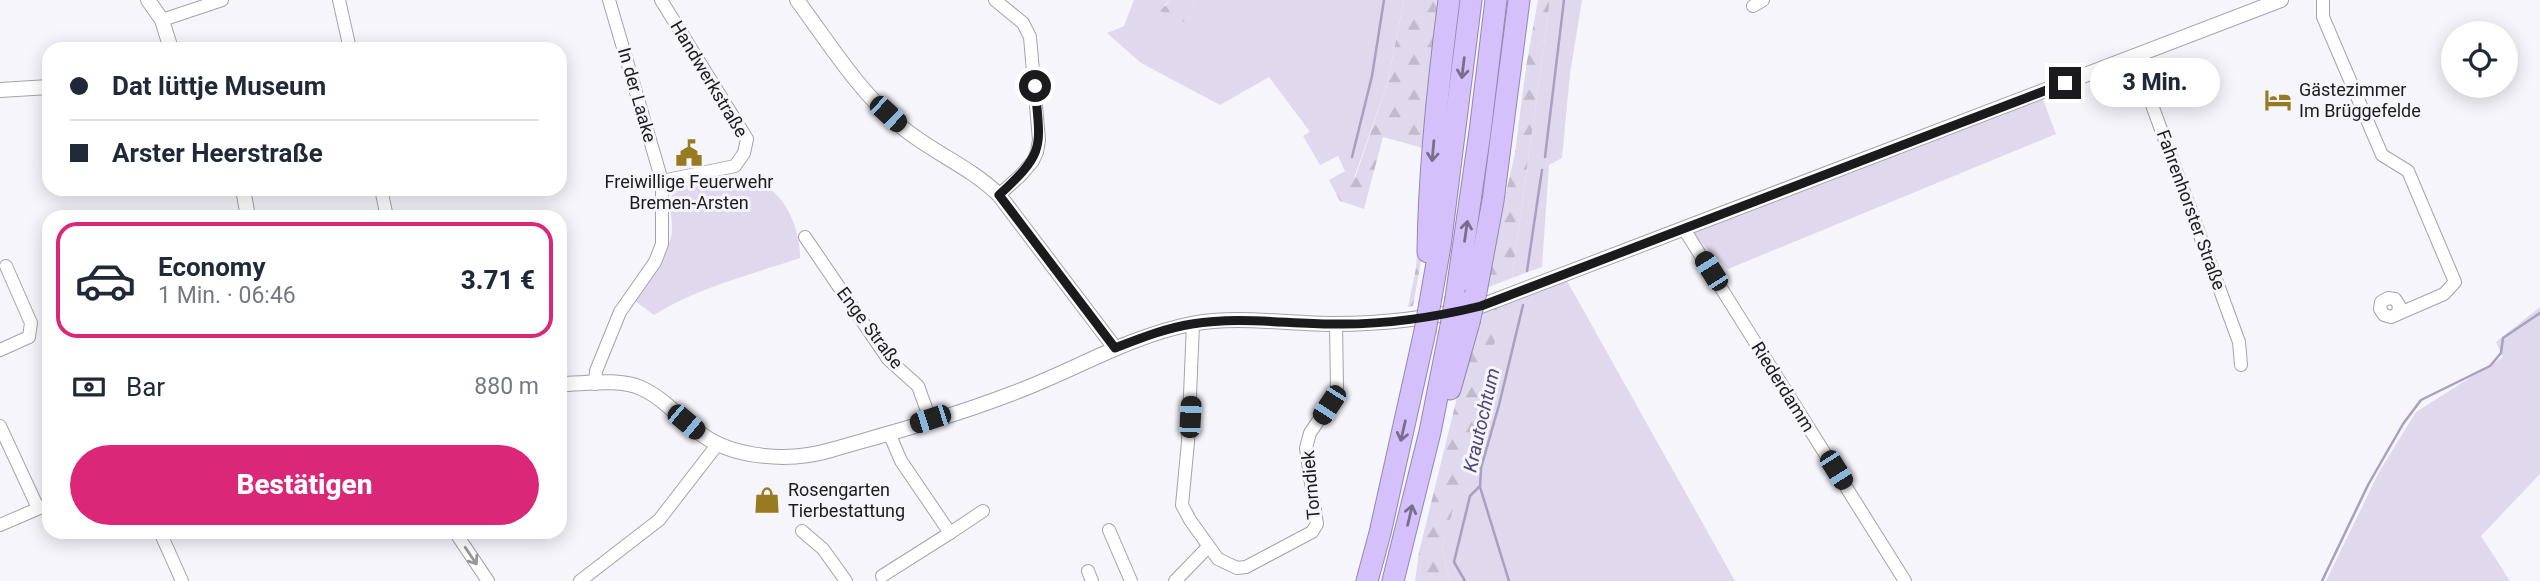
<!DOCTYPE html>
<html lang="de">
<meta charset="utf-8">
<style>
:root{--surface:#fff;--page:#f6f6f7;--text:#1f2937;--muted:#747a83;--line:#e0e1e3;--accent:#db2777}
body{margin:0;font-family:Roboto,sans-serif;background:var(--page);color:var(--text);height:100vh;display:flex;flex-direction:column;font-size:26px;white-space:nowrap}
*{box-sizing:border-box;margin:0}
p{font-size:23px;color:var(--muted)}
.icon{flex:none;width:38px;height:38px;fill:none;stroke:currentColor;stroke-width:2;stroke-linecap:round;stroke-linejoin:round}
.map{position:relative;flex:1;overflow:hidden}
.panel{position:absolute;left:42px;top:210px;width:525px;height:329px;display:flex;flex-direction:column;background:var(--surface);border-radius:21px;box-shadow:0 4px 18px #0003}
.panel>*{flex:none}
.top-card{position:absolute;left:42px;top:42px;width:525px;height:154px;border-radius:21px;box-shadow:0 4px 18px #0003;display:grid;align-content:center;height:154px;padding:0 28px;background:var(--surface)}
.tools{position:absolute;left:2441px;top:21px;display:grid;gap:14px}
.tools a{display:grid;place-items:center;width:77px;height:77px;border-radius:50%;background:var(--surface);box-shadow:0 4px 18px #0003;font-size:35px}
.end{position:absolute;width:32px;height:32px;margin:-16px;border:9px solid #1b1a1d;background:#fff;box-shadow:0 0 0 4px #fff}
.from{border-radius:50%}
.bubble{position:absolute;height:49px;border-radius:24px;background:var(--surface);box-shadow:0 4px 18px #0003;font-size:23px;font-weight:800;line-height:49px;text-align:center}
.car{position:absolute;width:21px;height:42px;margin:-21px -10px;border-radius:9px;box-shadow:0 0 5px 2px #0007;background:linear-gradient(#222 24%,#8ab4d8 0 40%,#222 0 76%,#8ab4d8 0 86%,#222 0)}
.top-card b{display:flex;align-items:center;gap:24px;height:66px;font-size:26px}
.top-card b+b{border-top:2px solid var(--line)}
.top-card i{width:18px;height:18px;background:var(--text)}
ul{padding:12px 0 0;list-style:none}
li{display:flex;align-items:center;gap:21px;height:116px;margin:0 14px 10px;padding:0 14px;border:4px solid transparent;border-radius:21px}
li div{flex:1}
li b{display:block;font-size:26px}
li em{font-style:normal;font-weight:800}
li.active{border-color:var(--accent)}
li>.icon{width:63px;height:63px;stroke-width:1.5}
.pay{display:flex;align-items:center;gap:18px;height:77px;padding:0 28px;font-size:26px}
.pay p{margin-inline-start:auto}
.button{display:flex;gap:14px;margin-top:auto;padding:14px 28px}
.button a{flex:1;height:80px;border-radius:42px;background:var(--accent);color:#fff;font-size:28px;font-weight:800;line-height:80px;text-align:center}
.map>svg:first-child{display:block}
.green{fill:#e0d9ee}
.forest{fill:url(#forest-firs)}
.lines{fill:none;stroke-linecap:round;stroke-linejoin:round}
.stream{stroke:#a99fbe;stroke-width:2.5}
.minor-casing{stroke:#a5a3aa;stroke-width:14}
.tertiary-casing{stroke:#a5a3aa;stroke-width:16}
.motorway-casing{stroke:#9387ad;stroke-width:23}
.minor{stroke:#fff;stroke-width:12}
.tertiary{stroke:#fff;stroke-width:14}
.motorway{stroke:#d4c1fb;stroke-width:21}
.motorway-bridge-casing{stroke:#9387ad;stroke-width:23;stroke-linecap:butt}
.motorway-bridge{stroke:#d4c1fb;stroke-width:21}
.oneway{stroke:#786e8c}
.oneway2{stroke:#989899}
.route{stroke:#1b1a1d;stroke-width:9}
.labels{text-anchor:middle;stroke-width:6;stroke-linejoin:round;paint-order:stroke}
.street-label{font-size:18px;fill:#1b1a1d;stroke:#f7f5fc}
.poi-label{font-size:18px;fill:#1b1a1d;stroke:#f7f5fc;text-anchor:start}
.water-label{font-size:19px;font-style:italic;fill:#534370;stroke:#f7f5fc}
</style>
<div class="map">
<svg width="2540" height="581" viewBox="0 0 2540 581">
<defs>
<pattern id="forest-firs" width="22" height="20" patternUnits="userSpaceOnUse" patternTransform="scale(1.75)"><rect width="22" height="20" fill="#e0d9ee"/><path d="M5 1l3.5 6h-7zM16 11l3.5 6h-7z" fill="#c0bacc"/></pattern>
</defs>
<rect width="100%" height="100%" fill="#f7f5fc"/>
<g class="green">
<polygon points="1134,0 1171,0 1164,5 1186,22 1195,0 1404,0 1387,85 1354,178 1345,171 1338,156 1320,165 1303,136 1310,132 1269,77 1220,105 1141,63 1107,33 1124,26"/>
<polygon points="1550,0 1582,0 1570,74 1562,158 1549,165 1542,267 1512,278"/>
<polygon points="2042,97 2056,134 1728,269 1689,231"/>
<path d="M744,178C749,179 756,180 760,182C786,195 801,231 800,258C751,275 698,287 654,315L635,301C649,280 665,261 671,237C675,220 665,204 675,188Z"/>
<polygon points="1566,279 1735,581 1450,581 1442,549 1504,303"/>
<polygon points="2540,307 2540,474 2481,536 2510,581 2326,581 2379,472 2416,412 2503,357 2496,342"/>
</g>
<g class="forest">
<path d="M1171,0H1195L1186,23C1177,17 1169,17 1160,11Z"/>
<polygon points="1404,0 1437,0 1421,261 1413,306 1408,307 1416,268 1423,148 1383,137 1364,209 1340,201 1329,180 1345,171 1355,178 1387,85"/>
<polygon points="1538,0 1550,0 1512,278 1484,289 1515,153 1526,67"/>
<polygon points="1504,303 1468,455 1442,549 1450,581 1415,581 1419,552 1478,312"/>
</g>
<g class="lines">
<g class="stream">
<polyline points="1352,157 1372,76 1384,0"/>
<polyline points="1545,157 1564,0"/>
<polyline points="1527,271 1542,170"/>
<polyline points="1465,581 1454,562 1470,496 1480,486"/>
<polyline points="1509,581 1480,487 1481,468 1499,405 1523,305"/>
<polyline points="2322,581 2368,485 2403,424 2421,400 2490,366 2501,353 2503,338 2540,313"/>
</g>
<defs>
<g id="minor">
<polyline points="339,0 350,49"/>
<polyline points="661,0 747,139 744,153 735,166 662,181"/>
<polyline points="995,0 1023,23 1030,37 1039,140 1037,152 1033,161 1021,175 999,195"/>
<polyline points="2323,0 2323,17 2382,155 2408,171 2455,282 2444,294 2391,317 2384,315 2380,309 2381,302 2388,298 2395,299 2399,305 2398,313"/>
<polyline points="1753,6 1763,0"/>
<polyline points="162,20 222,0"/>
<polyline points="2134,56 2239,342 2241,365"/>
<polyline points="381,189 387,217"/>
<polyline points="1684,229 1905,581"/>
<polyline points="805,237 888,359 918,386 930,419"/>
<polyline points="1193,324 1188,442 1182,505 1190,520 1218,559 1237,568 1246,567 1312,532 1317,524 1306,448 1310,433 1329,405 1337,388 1336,324"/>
<polyline points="0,350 29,337 31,323 6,266"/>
<polyline points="595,384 596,371 620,312 655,262 662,244 662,181 609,0"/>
<polyline points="0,426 38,508"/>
<polyline points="0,525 49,504"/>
<polyline points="1109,530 1131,581"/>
<polyline points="802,531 823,549 846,581"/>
<polyline points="160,532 182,581"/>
<polyline points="455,532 488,581"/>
<polyline points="950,533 983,511"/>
<polyline points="1088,571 1092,581"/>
<polyline points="882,576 950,533 901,461 889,433"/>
<polyline points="580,581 659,520 717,445"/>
<polyline points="1175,581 1208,547"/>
</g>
<g id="tertiary">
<polyline points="148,0 162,20 171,49"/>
<path d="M797,0C829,43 860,94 903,128C935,154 969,166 999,195L1115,348"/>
<polyline points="0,90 49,87"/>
<polyline points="243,189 248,217"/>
<path d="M560,384C584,384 618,378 641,388C664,398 681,420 701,434C735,459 791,462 831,450C890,433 951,417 1008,395C1070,373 1126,337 1191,324C1237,315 1288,324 1334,324C1385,324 1433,318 1481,306L2281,0"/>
</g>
<g id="motorway">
<path d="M1428,252C1429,167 1438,84 1449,0"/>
<polyline points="1476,292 1493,201 1519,0"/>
<polyline points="1456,298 1480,132 1496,0"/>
<polyline points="1430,303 1440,246 1471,0"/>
<polyline points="1450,389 1469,322"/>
<polyline points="1367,581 1380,533 1425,331"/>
<polyline points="1393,581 1430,432 1451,326"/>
</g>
</defs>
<use href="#minor" class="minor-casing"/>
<use href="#tertiary" class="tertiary-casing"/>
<use href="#motorway" class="motorway-casing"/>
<use href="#minor" class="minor"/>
<use href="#tertiary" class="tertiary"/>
<use href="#motorway" class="motorway"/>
<defs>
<g id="motorway-bridge">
<polyline points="1469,322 1476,292"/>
<polyline points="1451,326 1456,298"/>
<polyline points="1425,331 1430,303"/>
</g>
</defs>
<use href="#motorway-bridge" class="motorway-bridge-casing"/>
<use href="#motorway-bridge" class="motorway-bridge"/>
</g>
<defs><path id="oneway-shaft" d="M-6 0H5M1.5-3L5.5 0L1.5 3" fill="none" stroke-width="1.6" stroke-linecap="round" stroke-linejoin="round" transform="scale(1.75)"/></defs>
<g class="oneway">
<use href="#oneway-shaft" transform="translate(1463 68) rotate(97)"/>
<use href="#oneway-shaft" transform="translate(1433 151) rotate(95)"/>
<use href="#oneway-shaft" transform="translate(1466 231) rotate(-82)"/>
<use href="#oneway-shaft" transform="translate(1403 431) rotate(103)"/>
<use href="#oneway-shaft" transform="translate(1410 515) rotate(-77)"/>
</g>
<use class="oneway2" href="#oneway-shaft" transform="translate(471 556) rotate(56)"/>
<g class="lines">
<path class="route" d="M1035,86C1040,147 1047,151 999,195L1115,348C1141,338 1166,328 1192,324C1238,316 1287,324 1332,324C1383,325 1432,318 1481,306L2065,83"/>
</g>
<defs>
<symbol id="hotel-bare" viewBox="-9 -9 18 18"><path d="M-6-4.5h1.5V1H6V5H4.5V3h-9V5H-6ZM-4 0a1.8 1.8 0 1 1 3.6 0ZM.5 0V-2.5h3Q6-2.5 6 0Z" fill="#977a22" stroke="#f7f5fc" stroke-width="2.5" paint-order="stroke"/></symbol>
<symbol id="civic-bare" viewBox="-9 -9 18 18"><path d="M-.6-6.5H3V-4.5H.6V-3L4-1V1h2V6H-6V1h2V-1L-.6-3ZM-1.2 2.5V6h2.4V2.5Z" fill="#977a22" stroke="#f7f5fc" stroke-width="2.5" paint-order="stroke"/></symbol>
<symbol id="shop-bare" viewBox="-9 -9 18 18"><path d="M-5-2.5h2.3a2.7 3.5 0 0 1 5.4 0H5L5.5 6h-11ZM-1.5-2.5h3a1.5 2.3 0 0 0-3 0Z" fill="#977a22" stroke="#f7f5fc" stroke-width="2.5" paint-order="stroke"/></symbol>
</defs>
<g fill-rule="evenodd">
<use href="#hotel-bare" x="2259" y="81" width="38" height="38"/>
<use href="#civic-bare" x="670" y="134" width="38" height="38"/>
<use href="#shop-bare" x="748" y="481" width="38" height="38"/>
</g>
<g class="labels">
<g class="street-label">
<text transform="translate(709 79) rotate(59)" y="6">Handwerkstraße</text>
<text transform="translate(637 95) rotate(74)" y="6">In der Laake</text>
<text transform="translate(2191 210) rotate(70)" y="6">Fahrenhorster Straße</text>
<text transform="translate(870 328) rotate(53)" y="6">Enge Straße</text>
<text transform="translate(1783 387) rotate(58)" y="6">Riederdamm</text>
<text transform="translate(1311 485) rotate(-95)" y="6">Torndiek</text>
</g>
<g class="poi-label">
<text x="2299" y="96">Gästezimmer<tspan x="2299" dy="21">Im Brüggefelde</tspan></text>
<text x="689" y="188" text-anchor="middle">Freiwillige Feuerwehr<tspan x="689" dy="21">Bremen-Arsten</tspan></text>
<text x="788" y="496">Rosengarten<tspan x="788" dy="21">Tierbestattung</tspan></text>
</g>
<g class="water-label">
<text transform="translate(1481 420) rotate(-77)" y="7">Krautochtum</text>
</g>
</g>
</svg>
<div class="tools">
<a><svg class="icon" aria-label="locate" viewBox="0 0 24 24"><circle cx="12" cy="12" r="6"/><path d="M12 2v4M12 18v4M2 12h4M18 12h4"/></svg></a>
</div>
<i class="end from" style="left:1035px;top:86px"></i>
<i class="end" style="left:2065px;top:83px"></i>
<div class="bubble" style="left:2090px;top:58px;width:130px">3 Min.</div>
<i class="car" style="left:888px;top:114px;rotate:133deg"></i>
<i class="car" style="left:1711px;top:271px;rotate:328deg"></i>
<i class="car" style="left:1329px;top:405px;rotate:213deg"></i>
<i class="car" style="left:1190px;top:417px;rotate:3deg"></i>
<i class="car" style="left:930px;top:419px;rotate:252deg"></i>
<i class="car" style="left:686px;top:422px;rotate:130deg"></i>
<i class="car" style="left:1836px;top:470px;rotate:148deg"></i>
<div class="top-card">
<b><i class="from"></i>Dat lüttje Museum</b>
<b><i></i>Arster Heerstraße</b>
</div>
<section class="panel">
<ul>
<li class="active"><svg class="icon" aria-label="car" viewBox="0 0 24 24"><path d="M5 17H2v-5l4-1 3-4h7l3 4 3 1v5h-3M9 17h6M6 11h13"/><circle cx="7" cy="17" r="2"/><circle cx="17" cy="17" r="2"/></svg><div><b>Economy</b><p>1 Min. · 06:46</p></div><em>3.71 €</em></li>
</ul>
<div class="pay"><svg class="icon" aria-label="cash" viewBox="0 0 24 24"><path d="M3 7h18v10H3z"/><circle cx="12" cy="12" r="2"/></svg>Bar<p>880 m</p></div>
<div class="button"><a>Bestätigen</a></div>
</section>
</div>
